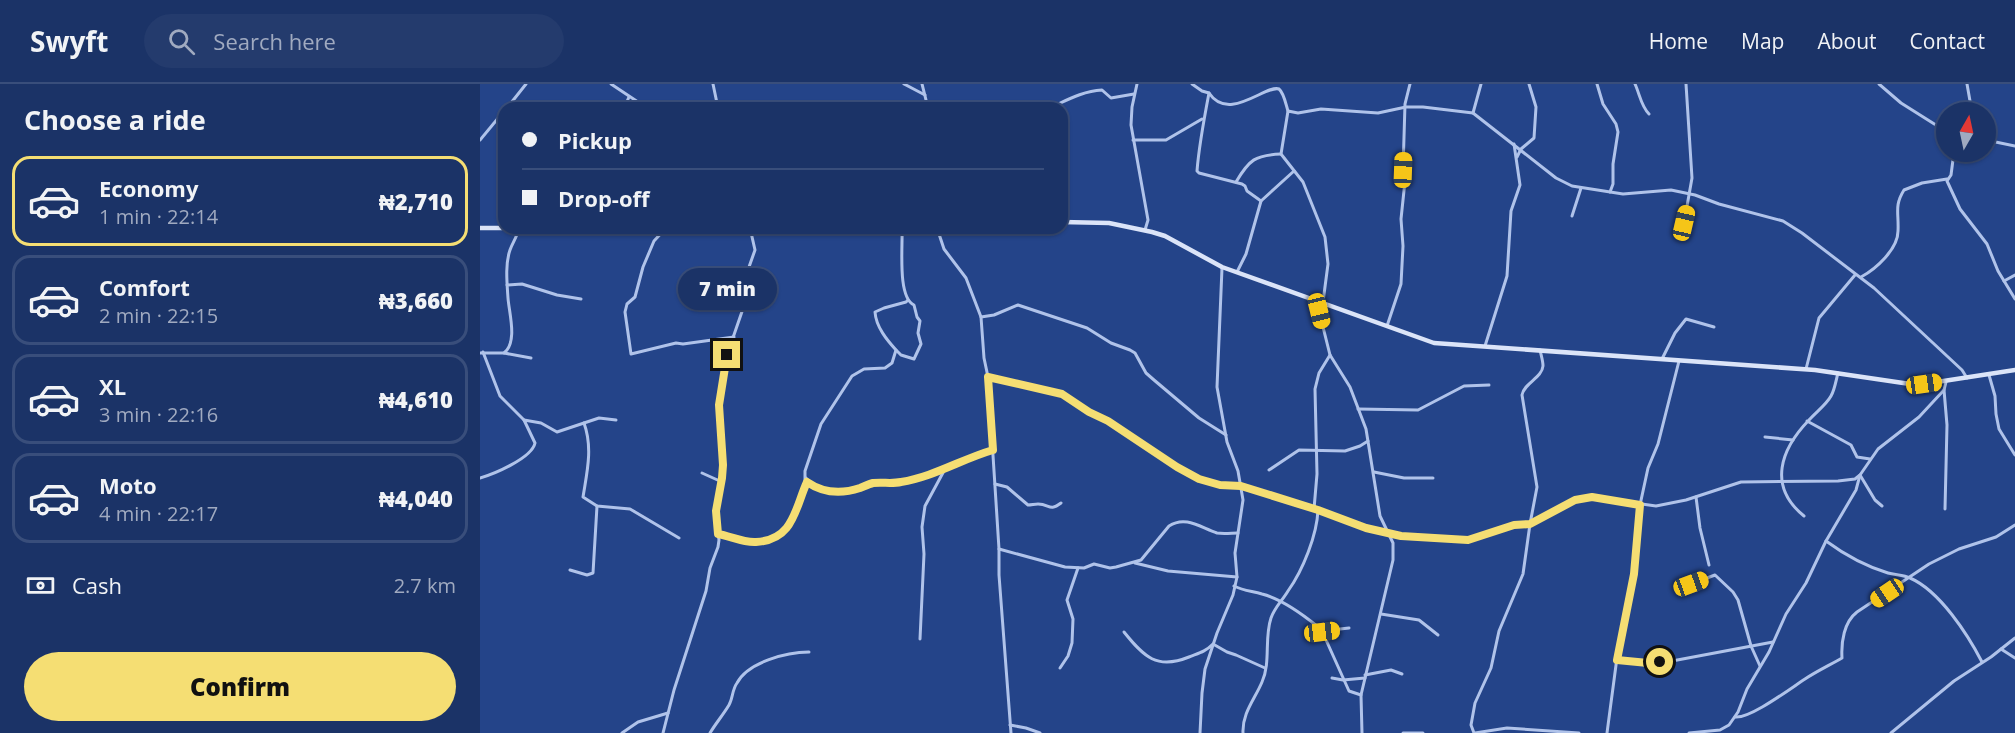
<!DOCTYPE html>
<meta charset="utf-8">
<style>
:root{--surface:#1b3367;--page:#243b6d;--text:#f1f3f6;--muted:#a0aac0;--line:#394e7b;--accent:#f5de73}
body{margin:0;font-family:"Open Sans",sans-serif;background:var(--page);color:var(--text);height:100vh;display:flex;flex-direction:column;font-size:22px;white-space:nowrap}
*{box-sizing:border-box;margin:0}
p{font-size:20px;color:var(--muted)}
.icon{flex:none;width:33px;height:33px;fill:none;stroke:currentColor;stroke-width:2;stroke-linecap:round;stroke-linejoin:round}
.map{position:relative;flex:1;overflow:hidden}
.side{display:flex;flex-direction:column;background:var(--surface);width:480px}
.side>*{flex:none}
.hud{position:absolute;left:18px;top:18px;width:570px;height:132px;border-radius:18px;box-shadow:0 2px 4px #0004,0 0 0 2px var(--line);display:grid;align-content:center;height:132px;padding:0 24px;background:var(--surface)}
.needle{width:39px;rotate:9deg}
.controls{position:absolute;left:1456px;top:18px;display:grid;gap:12px}
.controls a{display:grid;place-items:center;width:60px;height:60px;border-radius:50%;background:var(--surface);box-shadow:0 2px 4px #0004,0 0 0 2px var(--line);font-size:30px}
.end{position:absolute;width:27px;height:27px;margin:-14px;border:8px solid #f5de73;background:#111;box-shadow:0 0 0 3px #111}
.from{border-radius:50%}
.bubble{position:absolute;height:42px;border-radius:21px;background:var(--surface);box-shadow:0 2px 4px #0004,0 0 0 2px var(--line);font-size:20px;font-weight:800;line-height:42px;text-align:center}
.car{position:absolute;width:18px;height:36px;margin:-18px -9px;border-radius:8px;box-shadow:0 0 4px 2px #0007;background:linear-gradient(#f5c518 24%,#345 0 40%,#f5c518 0 76%,#345 0 86%,#f5c518 0)}
.hud b{display:flex;align-items:center;gap:21px;height:57px;font-size:22px}
.hud b+b{border-top:2px solid var(--line)}
.hud i{width:15px;height:15px;background:var(--text)}
ul{padding:0;list-style:none}
li{display:flex;align-items:center;gap:18px;height:90px;margin:0 12px 9px;padding:0 12px;border:3px solid var(--line);border-radius:18px}
li div{flex:1}
li b{display:block;font-size:22px}
li em{font-style:normal;font-weight:800}
li.on{border-color:var(--accent)}
li>.icon{width:54px;height:54px;stroke-width:1.5}
h2{padding:0 24px;font-size:27px;line-height:72px}
.pay{display:flex;align-items:center;gap:15px;height:66px;padding:0 24px;font-size:22px}
.pay p{margin-inline-start:auto}
.action{display:flex;gap:12px;margin-top:auto;padding:12px 24px}
.action a{flex:1;height:69px;border-radius:36px;background:var(--accent);color:#111;font-size:24px;font-weight:800;line-height:69px;text-align:center}
header{display:flex;align-items:center;gap:36px;box-sizing:border-box;height:84px;padding:0 30px;background:var(--surface);border-bottom:2px solid var(--line)}
header strong{font-size:28px}
nav{display:flex;gap:33px;margin-inline-start:auto;font-size:21px}
.search{width:420px;height:54px;background:var(--page);display:flex;align-items:center;gap:15px;box-sizing:border-box;padding:0 21px;border-radius:33px;color:var(--muted);font-size:22px}
main{display:flex;flex:1;min-height:0}
.map>svg:first-child{display:block}
.lines{fill:none;stroke-linecap:round;stroke-linejoin:round}
.street{stroke:#b0c3ea;stroke-width:3}
.secondary{stroke:#dbe4f8;stroke-width:4.5}
.route{stroke:#f5de73;stroke-width:8}
</style>
<header>
<strong>Swyft</strong>
<div class="search"><svg class="icon" aria-label="search" viewBox="0 0 24 24"><circle cx="10" cy="10" r="6"/><path d="M15 15l6 6"/></svg>Search here</div>
<nav><a>Home</a><a>Map</a><a>About</a><a>Contact</a></nav>
</header>
<main>
<section class="side">
<h2>Choose a ride</h2>
<ul>
<li class="on"><svg class="icon" aria-label="car" viewBox="0 0 24 24"><path d="M5 17H2v-5l4-1 3-4h7l3 4 3 1v5h-3M9 17h6M6 11h13"/><circle cx="7" cy="17" r="2"/><circle cx="17" cy="17" r="2"/></svg><div><b>Economy</b><p>1 min · 22:14</p></div><em>₦2,710</em></li>
<li><svg class="icon" aria-label="car" viewBox="0 0 24 24"><path d="M5 17H2v-5l4-1 3-4h7l3 4 3 1v5h-3M9 17h6M6 11h13"/><circle cx="7" cy="17" r="2"/><circle cx="17" cy="17" r="2"/></svg><div><b>Comfort</b><p>2 min · 22:15</p></div><em>₦3,660</em></li>
<li><svg class="icon" aria-label="car" viewBox="0 0 24 24"><path d="M5 17H2v-5l4-1 3-4h7l3 4 3 1v5h-3M9 17h6M6 11h13"/><circle cx="7" cy="17" r="2"/><circle cx="17" cy="17" r="2"/></svg><div><b>XL</b><p>3 min · 22:16</p></div><em>₦4,610</em></li>
<li><svg class="icon" aria-label="car" viewBox="0 0 24 24"><path d="M5 17H2v-5l4-1 3-4h7l3 4 3 1v5h-3M9 17h6M6 11h13"/><circle cx="7" cy="17" r="2"/><circle cx="17" cy="17" r="2"/></svg><div><b>Moto</b><p>4 min · 22:17</p></div><em>₦4,040</em></li>
</ul>
<div class="pay"><svg class="icon" aria-label="cash" viewBox="0 0 24 24"><path d="M3 7h18v10H3z"/><circle cx="12" cy="12" r="2"/></svg>Cash<p>2.7 km</p></div>
<div class="action"><a>Confirm</a></div>
</section>
<div class="map">
<svg width="1535" height="649" viewBox="0 0 1535 649">
<rect width="100%" height="100%" fill="#244489"/>
<g class="lines">
<g class="street">
<polyline points="131,0 167,24"/>
<polyline points="233,0 238,24"/>
<polyline points="424,0 445,11"/>
<polyline points="442,0 448,24"/>
<polyline points="657,0 652,23 651,41 668,136 665,146"/>
<path d="M712,0L722,7L729,9C749,39 786,0 799,5C804,9 806,21 808,27"/>
<polyline points="1117,0 1123,20 1136,40 1138,48 1133,80 1133,100 1130,108"/>
<path d="M1155,0C1160,11 1161,22 1169,30"/>
<polyline points="1399,0 1421,19 1467,48"/>
<polyline points="1487,0 1490,17 1487,28"/>
<path d="M729,9C724,35 719,61 717,87L719,89L762,100L765,102L767,107L781,117L766,170L757,188"/>
<path d="M576,21C591,14 605,7 622,6L631,14L654,10"/>
<polyline points="27,24 46,0"/>
<polyline points="144,24 149,13"/>
<polyline points="993,29 1001,0"/>
<polyline points="0,56 24,27"/>
<polyline points="653,56 686,56 722,35"/>
<polyline points="1506,56 1535,62"/>
<polyline points="1474,68 1471,91 1467,97 1480,125 1507,160 1518,187 1535,215"/>
<polyline points="1037,73 1041,65 1054,54 1056,23 1049,0"/>
<path d="M756,98C769,76 775,71 801,70"/>
<polyline points="781,117 814,87"/>
<polyline points="1092,132 1101,104"/>
<polyline points="1204,139 1212,94 1206,0"/>
<polyline points="186,144 174,157 163,183 155,213 147,220 145,228 151,270 196,259 203,260 254,253"/>
<polyline points="457,144 464,165 486,194 501,233 504,274 508,293 519,465 519,491 531,649"/>
<path d="M1381,193C1396,185 1418,165 1418,147C1419,129 1414,122 1424,106L1442,99L1467,95"/>
<polyline points="1524,197 1535,191"/>
<polyline points="27,201 42,200 77,211 101,215"/>
<polyline points="839,218 839,227 850,271 870,303 886,345 900,432 913,459 913,476 881,611 882,649"/>
<polyline points="843,218 848,180 845,153 823,98 801,70 808,27 818,29 841,25 898,29 926,23 943,23 993,29 1076,94 1092,102 1143,110 1191,106 1215,111 1239,120 1303,137 1322,149 1394,204 1482,286 1487,294"/>
<polyline points="501,233 514,231 538,221 607,244 631,259 650,266 655,269 666,289 674,296 719,334 746,351"/>
<polyline points="907,242 921,200 923,162 921,135 925,97 923,86 925,20 930,0"/>
<polyline points="1005,262 1027,192 1031,127 1040,101 1034,60"/>
<path d="M416,266L421,271L434,275L441,260L438,249L440,237L437,233L434,221C417,213 423,162 422,144"/>
<path d="M0,269H24C38,258 29,229 28,214C27,199 25,180 30,166C33,158 37,153 39,144"/>
<polyline points="24,269 51,274"/>
<polyline points="1182,275 1195,249 1206,235 1234,243"/>
<polyline points="1326,285 1339,234 1375,191"/>
<polyline points="1509,291 1515,312 1516,330 1519,345 1535,371"/>
<polyline points="508,293 582,310 609,328 628,337 697,383 719,395 739,401 761,402 834,425 886,445 921,452 988,456 1034,441 1050,440 1095,416 1112,413 1176,422 1206,416 1261,398 1358,397 1375,395 1380,391 1395,416 1402,422"/>
<polyline points="1464,306 1467,341 1465,425"/>
<polyline points="878,325 938,326 984,302 1009,301"/>
<polyline points="44,336 61,339 77,348 119,334 136,336"/>
<polyline points="1327,337 1371,361 1377,373 1390,375"/>
<path d="M104,339C113,364 107,388 103,413L117,422L150,425L199,454"/>
<polyline points="1285,353 1313,356"/>
<polyline points="789,386 819,366 865,367 880,362 888,357"/>
<polyline points="894,388 924,394 953,394"/>
<polyline points="222,389 242,398"/>
<path d="M0,394C14,390 52,374 55,359L44,336L20,312L3,268"/>
<path d="M326,394C329,400 334,402 341,404C359,412 372,405 390,400C401,397 417,400 431,396C459,388 485,374 513,366"/>
<path d="M515,400L527,403L548,421C551,421 555,420 558,420C570,420 569,428 581,419"/>
<polyline points="1216,413 1220,444 1229,481"/>
<polyline points="834,425 837,390 835,305 839,289 850,271"/>
<path d="M1324,432C1287,402 1301,365 1329,336C1336,328 1346,321 1351,312C1355,305 1356,296 1358,289"/>
<path d="M238,450L274,458L294,453L307,445L321,419L325,403V387L341,340L372,292L384,285L405,284L412,279L416,266C407,256 396,243 395,228L404,224L426,218L428,216"/>
<path d="M1346,457C1365,471 1385,482 1408,489C1415,491 1424,491 1430,494C1460,507 1488,551 1502,578"/>
<path d="M519,465L585,483L604,484L614,480L630,484L636,483L661,476L689,442C706,431 721,444 737,449C744,450 752,449 758,449"/>
<polyline points="655,479 688,487 757,493"/>
<polyline points="90,486 107,491 113,489 117,422"/>
<polyline points="1211,500 1235,491 1253,508 1258,516 1271,562 1280,582"/>
<path d="M754,502C764,507 772,507 782,510C802,515 821,529 837,542L842,547L869,607L881,611"/>
<polyline points="901,530 939,536 958,551"/>
<polyline points="842,547 869,544"/>
<path d="M644,548C664,573 677,586 709,573C719,569 725,568 733,560L747,568L756,571L785,584"/>
<polyline points="440,555 444,470 442,443 445,422 465,385"/>
<polyline points="1521,565 1535,574"/>
<polyline points="1137,576 1168,579 1192,577 1293,558"/>
<polyline points="580,584 588,572 592,559 593,535 587,516 598,484"/>
<polyline points="885,591 911,586 922,590"/>
<polyline points="852,594 863,596 885,594"/>
<path d="M1255,633C1270,635 1311,604 1325,595C1337,587 1350,581 1362,574C1361,558 1364,538 1377,528L1449,480L1479,465L1516,453L1535,441"/>
<polyline points="530,641 546,644 560,649"/>
<polyline points="142,649 158,638 188,629"/>
<polyline points="183,649 194,606 226,507 230,484 238,463 239,456 235,427 242,394 243,381 239,321 247,271 266,216 269,183 275,166 270,144"/>
<path d="M230,649C236,639 243,631 249,621C253,614 252,606 257,599C268,578 307,568 329,568"/>
<polyline points="720,649 722,609 725,585 737,549 753,511 757,493 755,469 763,416 758,387 747,358 737,303 742,184"/>
<path d="M763,649C762,629 775,615 782,598C791,578 784,555 791,534C795,523 802,517 808,507C823,486 837,451 838,426"/>
<polyline points="923,649 943,649"/>
<path d="M994,649L991,641L995,619L1011,584L1019,547L1043,490L1050,440L1057,403L1042,311C1044,299 1062,294 1063,282C1063,277 1061,271 1060,266"/>
<polyline points="995,649 1027,644 1099,649"/>
<polyline points="1127,649 1138,566 1154,491 1160,421 1168,384 1178,360 1199,277"/>
<polyline points="1209,649 1240,646 1249,641 1258,628 1267,605 1289,568 1306,530 1326,499 1346,457 1376,406 1380,391 1398,365 1439,333 1464,306 1466,298"/>
<polyline points="1411,649 1474,597 1511,573 1535,554"/>
</g>
<g class="secondary">
<polyline points="582,138 629,139 672,148 685,152 742,183 954,259 1335,286 1430,300 1444,300 1535,286"/>
<polyline points="0,144 33,144"/>
</g>
</g>
<g class="lines">
<path class="route" d="M247,271L239,321L243,381L242,394L236,427L238,450C250,452 264,459 276,458C314,456 315,424 327,398C343,409 362,410 380,404C385,402 389,400 393,399C403,398 412,400 421,398C453,393 482,375 513,366L508,293L582,310L609,328L628,337L697,383L719,395L740,401L761,402L838,426L886,444L921,452L988,456L1034,441L1050,440L1095,416L1112,413L1160,421L1154,490L1137,576L1168,579L1180,578"/>
</g>
</svg>
<div class="controls">
<a><svg class="needle" viewBox="-14 -14 28 28"><path d="M0-13l5 13h-10z" fill="#e53935"/><path d="M0 13l5-13h-10z" fill="#a0aac0"/></svg></a>
</div>
<i class="end from" style="left:1180px;top:578px"></i>
<i class="end" style="left:247px;top:271px"></i>
<div class="bubble" style="left:198px;top:184px;width:99px">7 min</div>
<i class="car" style="left:923px;top:86px;rotate:2deg"></i>
<i class="car" style="left:1204px;top:139px;rotate:13deg"></i>
<i class="car" style="left:839px;top:227px;rotate:166deg"></i>
<i class="car" style="left:1444px;top:300px;rotate:82deg"></i>
<i class="car" style="left:1211px;top:500px;rotate:70deg"></i>
<i class="car" style="left:1407px;top:509px;rotate:236deg"></i>
<i class="car" style="left:842px;top:548px;rotate:83deg"></i>
<div class="hud">
<b><i class="from"></i>Pickup</b>
<b><i></i>Drop-off</b>
</div>
</div>
</main>
